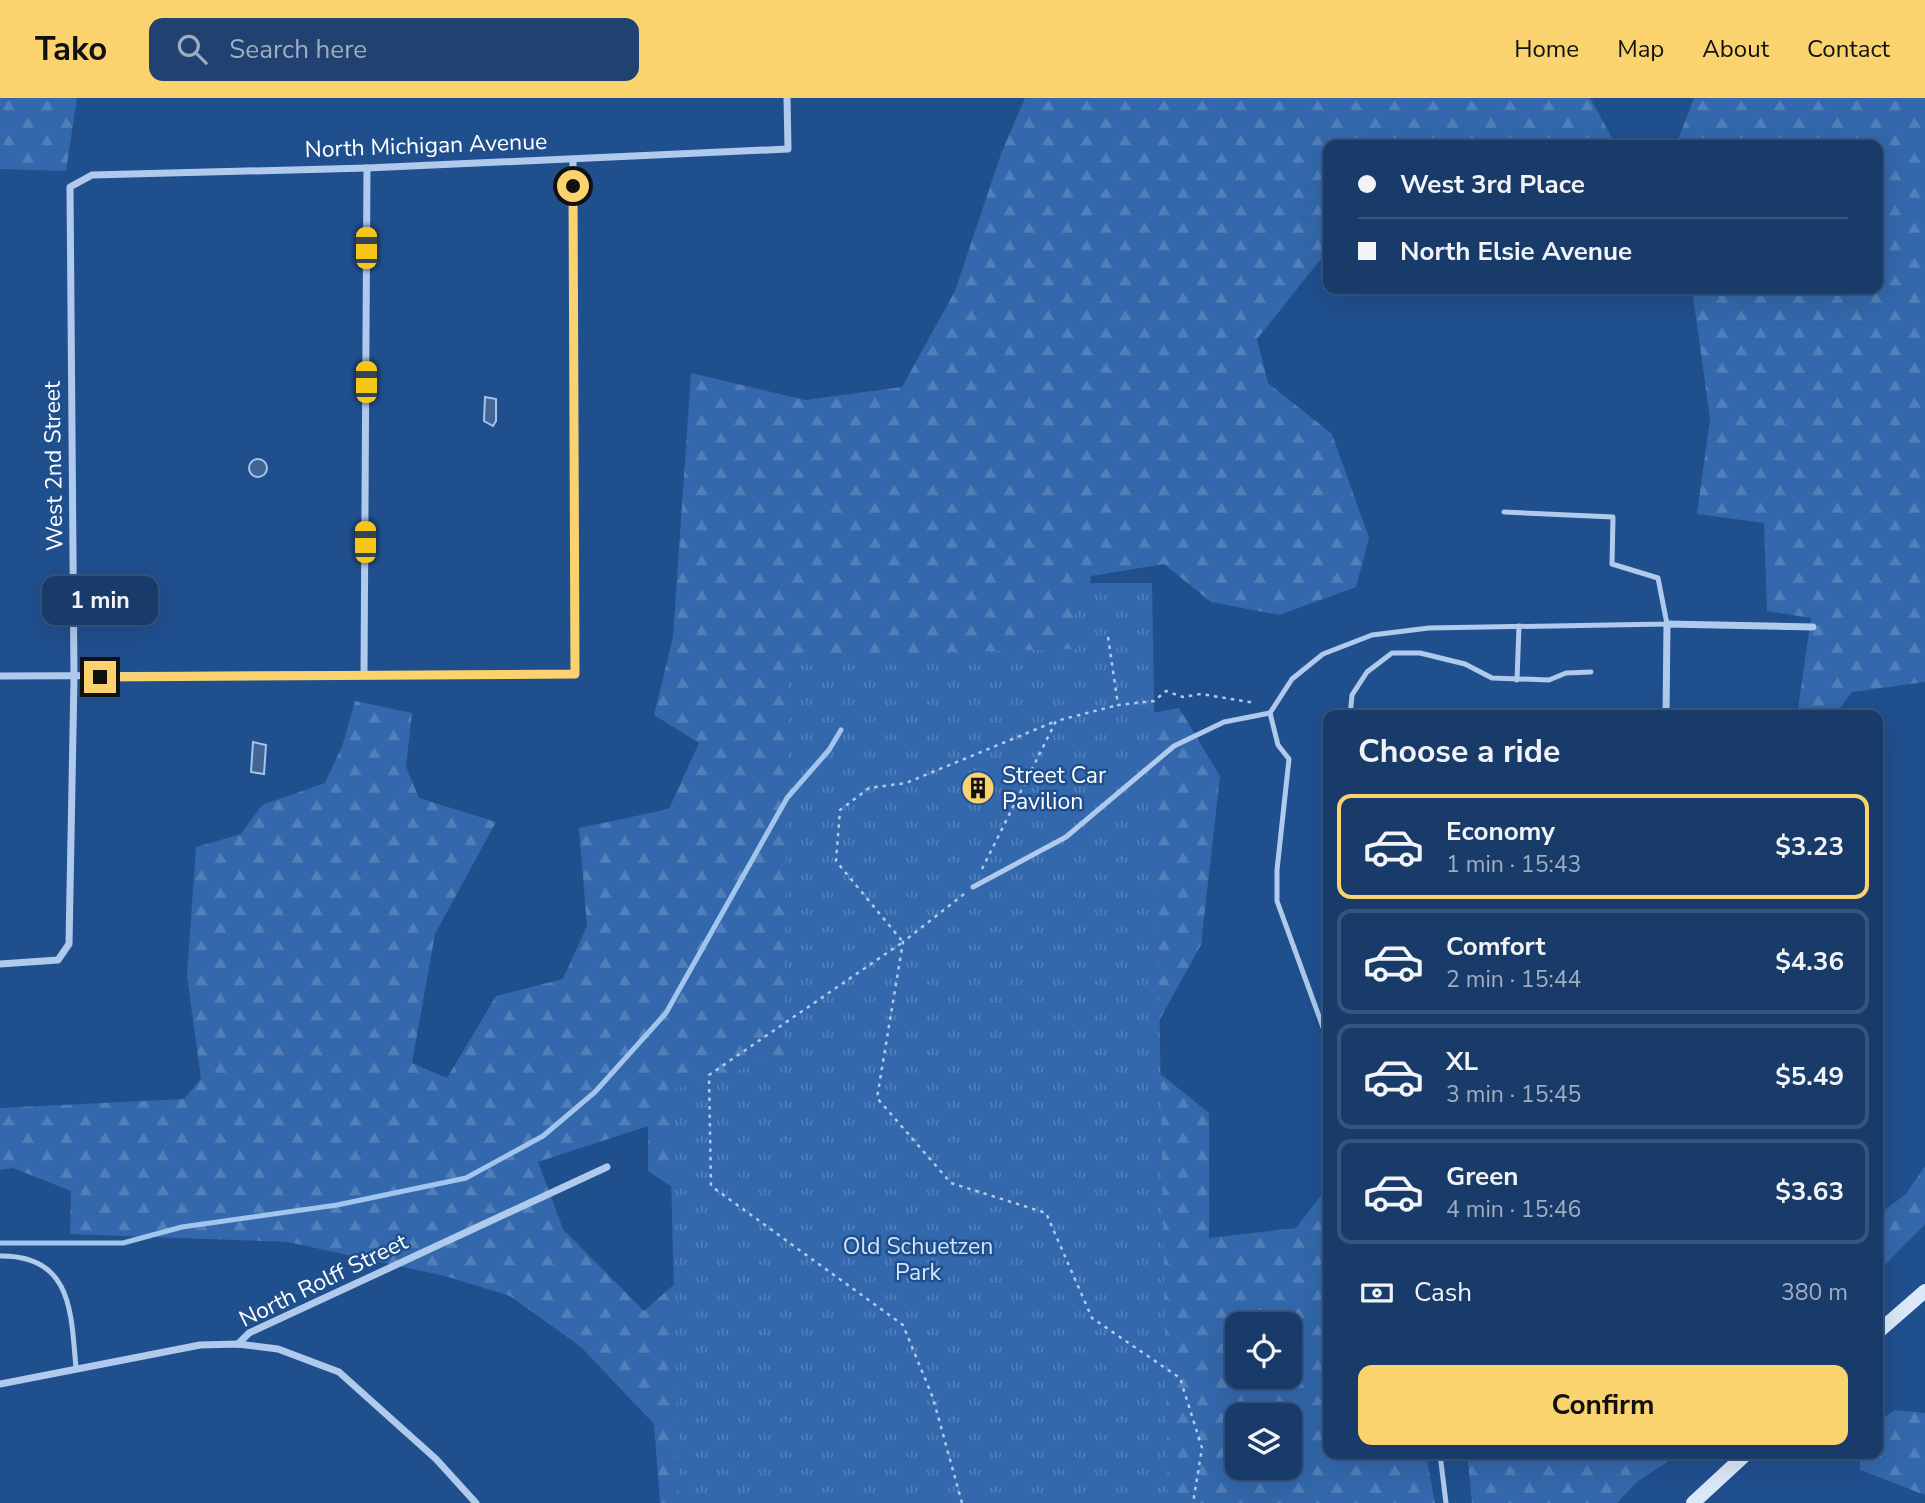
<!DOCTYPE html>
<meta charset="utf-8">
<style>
:root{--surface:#183b6a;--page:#214270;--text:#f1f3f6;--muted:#9fadc1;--line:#36557e;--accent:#fad36f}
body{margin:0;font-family:"Nunito Sans",sans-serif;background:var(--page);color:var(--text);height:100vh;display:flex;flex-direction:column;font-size:26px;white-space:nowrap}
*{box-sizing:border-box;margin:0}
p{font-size:23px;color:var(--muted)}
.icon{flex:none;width:38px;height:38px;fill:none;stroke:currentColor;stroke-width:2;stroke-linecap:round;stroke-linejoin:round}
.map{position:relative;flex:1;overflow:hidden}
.sheet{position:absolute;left:1323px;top:612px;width:560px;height:749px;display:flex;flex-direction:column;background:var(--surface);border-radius:14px;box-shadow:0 7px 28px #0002,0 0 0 2px var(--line)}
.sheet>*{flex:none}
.top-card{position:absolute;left:1323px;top:42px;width:560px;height:154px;border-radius:14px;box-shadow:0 7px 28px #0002,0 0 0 2px var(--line);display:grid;align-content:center;height:154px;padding:0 35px;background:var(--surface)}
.controls{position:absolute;left:1225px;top:1214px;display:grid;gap:14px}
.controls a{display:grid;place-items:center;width:77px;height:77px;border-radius:14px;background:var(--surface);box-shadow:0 7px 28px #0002,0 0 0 2px var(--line);font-size:35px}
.end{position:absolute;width:32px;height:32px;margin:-16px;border:9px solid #fad36f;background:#111;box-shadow:0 0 0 4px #111}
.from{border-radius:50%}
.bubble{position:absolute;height:49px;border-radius:14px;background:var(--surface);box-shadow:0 7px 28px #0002,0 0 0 2px var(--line);font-size:23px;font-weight:700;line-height:49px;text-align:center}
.car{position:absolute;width:21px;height:42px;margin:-21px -10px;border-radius:9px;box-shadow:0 0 5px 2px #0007;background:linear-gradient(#f5c518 24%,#345 0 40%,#f5c518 0 76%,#345 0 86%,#f5c518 0)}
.top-card b{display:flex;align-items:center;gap:24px;height:66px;font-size:26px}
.top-card b+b{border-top:2px solid var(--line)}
.top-card i{width:18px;height:18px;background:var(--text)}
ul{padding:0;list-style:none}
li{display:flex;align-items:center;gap:21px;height:105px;margin:0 14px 10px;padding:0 21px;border:4px solid var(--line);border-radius:14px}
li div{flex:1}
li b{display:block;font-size:26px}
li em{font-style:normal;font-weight:700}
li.on{border-color:var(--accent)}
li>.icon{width:63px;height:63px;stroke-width:1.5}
h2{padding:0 35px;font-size:32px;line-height:84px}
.pay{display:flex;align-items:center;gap:18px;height:77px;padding:0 35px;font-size:26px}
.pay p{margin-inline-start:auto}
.cta{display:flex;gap:14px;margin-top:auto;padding:14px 35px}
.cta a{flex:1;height:80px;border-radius:14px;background:var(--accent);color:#111;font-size:28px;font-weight:700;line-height:80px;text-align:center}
header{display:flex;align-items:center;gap:42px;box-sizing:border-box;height:98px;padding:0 35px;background:var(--accent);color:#111}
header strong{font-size:33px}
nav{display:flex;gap:38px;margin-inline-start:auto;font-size:24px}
.search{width:490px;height:63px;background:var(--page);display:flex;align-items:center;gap:18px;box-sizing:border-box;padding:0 24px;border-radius:14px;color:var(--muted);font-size:26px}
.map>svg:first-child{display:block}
.forest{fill:url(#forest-firs);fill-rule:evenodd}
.park{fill:url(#park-tufts)}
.water{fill:#446593;stroke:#a2c5ee;stroke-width:2}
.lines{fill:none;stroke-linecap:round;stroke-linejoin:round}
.stream{stroke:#a2c5ee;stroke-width:5}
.building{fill:url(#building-back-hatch);stroke:#d4e4f9;stroke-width:2}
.path{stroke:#afcaec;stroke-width:2.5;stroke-dasharray:3.5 5;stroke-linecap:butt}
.lane{stroke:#afcaec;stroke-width:5}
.street{stroke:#afcaec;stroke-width:7}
.secondary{stroke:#dbe8f9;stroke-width:14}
.route{stroke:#fad36f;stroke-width:9}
.labels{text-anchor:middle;stroke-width:5;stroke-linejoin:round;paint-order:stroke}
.street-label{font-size:23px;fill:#fff;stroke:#204f8e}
.poi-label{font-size:23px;fill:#fff;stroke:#204f8e;text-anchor:start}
.park-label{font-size:23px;fill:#d4e4f9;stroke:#204f8e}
</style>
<header>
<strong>Tako</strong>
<div class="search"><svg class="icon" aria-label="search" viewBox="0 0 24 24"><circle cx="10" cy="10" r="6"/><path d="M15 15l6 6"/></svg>Search here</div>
<nav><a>Home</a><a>Map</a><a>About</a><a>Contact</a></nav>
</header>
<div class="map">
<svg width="1925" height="1405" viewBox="0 0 1925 1405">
<defs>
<pattern id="forest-firs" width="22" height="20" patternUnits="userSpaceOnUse" patternTransform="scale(1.75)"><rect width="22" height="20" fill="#3368ac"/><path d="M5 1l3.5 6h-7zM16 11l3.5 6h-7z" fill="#527fb8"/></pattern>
<pattern id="park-tufts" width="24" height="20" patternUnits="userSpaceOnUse" patternTransform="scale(1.75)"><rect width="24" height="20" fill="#3368ac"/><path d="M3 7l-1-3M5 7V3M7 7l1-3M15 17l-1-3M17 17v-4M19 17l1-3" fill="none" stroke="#527fb8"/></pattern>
<pattern id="building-back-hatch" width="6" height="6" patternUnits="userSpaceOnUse" patternTransform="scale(1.75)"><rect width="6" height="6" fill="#4878b6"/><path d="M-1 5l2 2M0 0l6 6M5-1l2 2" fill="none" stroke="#4a6281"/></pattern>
</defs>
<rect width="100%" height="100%" fill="#204f8e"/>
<g class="forest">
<polygon points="0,0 77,0 66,73 0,71"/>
<path d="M1025,0H1590L1616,47H1328V161L1320,162L1257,241L1268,285L1332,336L1369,440L1356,489L1279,517L1211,504L1164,466L1091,478L1083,539L1054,577L1077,629L1179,610L1220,678L1201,847L1151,937L1142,961L1209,1015V1140L1296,1130L1328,1088V1356H1426L1435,1405H660L654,1326L581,1249L510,1198L445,1178L288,1144L70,1136L71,1093L13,1070L0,1072V1010L184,1001L201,981L187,878L196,749L241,736L262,707L325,685L343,646L355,603L412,615L406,669L419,700L496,724L435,836L412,965L447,980L496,898L563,881L587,828L579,730L669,711L699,645L654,617L673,539L691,275L805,302L902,289L955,193L1001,56ZM648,1028V1073L684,1097L686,1176L644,1213L563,1131L538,1064ZM1237,1227H1290V1279H1237ZM1237,1318H1290V1370H1237Z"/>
<polygon points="1694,0 1925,0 1925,584 1852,594 1834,618 1797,618 1811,520 1767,513 1764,425 1697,416 1710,321 1692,191 1878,191 1878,47 1676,47"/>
<polygon points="1925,1068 1925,1126 1878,1174 1878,1117 1906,1096"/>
<polygon points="1894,1312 1925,1315 1925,1397 1860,1372 1860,1356 1878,1356 1878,1324"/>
<polygon points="1467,1356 1680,1356 1638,1383 1617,1405 1472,1405"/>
</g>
<polygon class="park" points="1075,485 1152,485 1168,1405 679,1405 669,993 784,958 788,558 1075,551"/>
<g class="water">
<polygon points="485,299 496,301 496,323 493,328 484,323"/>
<circle cx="258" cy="370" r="9"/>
<polygon points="253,644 266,647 264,676 251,674"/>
</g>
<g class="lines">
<polyline class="stream" points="0,1145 123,1145 182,1129 337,1107 466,1080 543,1038 595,994 666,915 787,700 829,652 841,632"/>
</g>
<polygon class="building" points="986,679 991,693 971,701 965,687"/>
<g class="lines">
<g class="path">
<polyline points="1108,539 1118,607 1154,603 1166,593 1183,599 1201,596 1255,605"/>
<polyline points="982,771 1056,623 1118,607"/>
<polyline points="964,796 903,844 877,1000 951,1085 1046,1115 1092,1220 1180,1280 1202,1350 1193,1405"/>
<polyline points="962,1405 933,1300 903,1227 711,1088 709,977 903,844 836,763 840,712 869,690 906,685 1056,623"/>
</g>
<g class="lane">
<polyline points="1517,582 1519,528"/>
<polyline points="1350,618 1352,597 1367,574 1392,555 1420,555 1465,566 1492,580 1549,582 1566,575 1591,574"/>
<polyline points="973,789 1066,739 1174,648 1224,624 1270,615"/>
<polyline points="1328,943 1277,803 1277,772 1289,661 1278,647 1270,615 1292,581 1323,556 1372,537 1429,530 1667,526 1658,480 1612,466 1613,419 1504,414"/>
<path d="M0,1158C73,1157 71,1216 76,1270"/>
<polyline points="1440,1356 1446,1405"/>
</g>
<g class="street">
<polyline points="364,577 367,70"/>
<polyline points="0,578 575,576 573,61"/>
<polyline points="1666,618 1667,526 1813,529"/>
<polyline points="0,866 58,862 69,846 74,580 70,89 92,77 367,70 788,51 787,0"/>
<polyline points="238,1246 249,1235 607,1069"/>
<polyline points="0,1286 200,1247 238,1246 278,1251 339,1274 436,1361 476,1405"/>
</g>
<g class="secondary">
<polyline points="1878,1234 1925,1193"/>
<polyline points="1693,1405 1746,1356"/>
</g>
</g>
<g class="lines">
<polyline class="route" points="100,579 575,576 573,88"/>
</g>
<defs>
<symbol id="building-disc" viewBox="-11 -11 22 22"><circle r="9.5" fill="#fad36f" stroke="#204f8e"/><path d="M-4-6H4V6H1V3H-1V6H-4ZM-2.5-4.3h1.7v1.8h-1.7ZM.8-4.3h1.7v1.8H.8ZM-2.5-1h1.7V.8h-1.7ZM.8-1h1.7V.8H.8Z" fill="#111"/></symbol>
</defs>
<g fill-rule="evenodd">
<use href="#building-disc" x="959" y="671" width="38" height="38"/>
</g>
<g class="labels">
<g class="street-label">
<text transform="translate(426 47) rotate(-2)" y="8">North Michigan Avenue</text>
<text transform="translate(53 368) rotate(-91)" y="8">West 2nd Street</text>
<text transform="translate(323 1182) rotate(-26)" y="8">North Rolff Street</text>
</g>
<g class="poi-label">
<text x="1002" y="685">Street Car<tspan x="1002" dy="26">Pavilion</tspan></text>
</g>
<g class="park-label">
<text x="918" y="1156">Old Schuetzen<tspan x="918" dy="26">Park</tspan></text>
</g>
</g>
</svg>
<div class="controls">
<a><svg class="icon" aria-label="locate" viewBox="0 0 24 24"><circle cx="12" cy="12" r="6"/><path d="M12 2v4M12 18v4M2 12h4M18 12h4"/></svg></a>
<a><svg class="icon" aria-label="layers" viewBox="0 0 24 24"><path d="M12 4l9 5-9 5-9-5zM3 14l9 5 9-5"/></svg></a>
</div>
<i class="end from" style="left:573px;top:88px"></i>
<i class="end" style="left:100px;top:579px"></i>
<div class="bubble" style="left:42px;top:478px;width:116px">1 min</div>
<i class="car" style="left:366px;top:150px;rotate:0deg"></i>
<i class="car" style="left:366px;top:284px;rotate:0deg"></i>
<i class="car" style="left:365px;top:444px;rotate:0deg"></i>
<div class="top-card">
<b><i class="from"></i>West 3rd Place</b>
<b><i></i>North Elsie Avenue</b>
</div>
<section class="sheet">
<h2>Choose a ride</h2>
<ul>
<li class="on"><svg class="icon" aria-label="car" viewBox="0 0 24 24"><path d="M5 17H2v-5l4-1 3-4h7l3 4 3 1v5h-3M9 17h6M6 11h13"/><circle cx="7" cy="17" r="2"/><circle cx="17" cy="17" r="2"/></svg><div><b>Economy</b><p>1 min · 15:43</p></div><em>$3.23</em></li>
<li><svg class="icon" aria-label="car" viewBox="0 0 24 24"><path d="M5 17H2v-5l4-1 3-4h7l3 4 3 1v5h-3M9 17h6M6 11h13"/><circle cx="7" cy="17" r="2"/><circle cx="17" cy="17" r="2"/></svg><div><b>Comfort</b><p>2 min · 15:44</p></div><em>$4.36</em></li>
<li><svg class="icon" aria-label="car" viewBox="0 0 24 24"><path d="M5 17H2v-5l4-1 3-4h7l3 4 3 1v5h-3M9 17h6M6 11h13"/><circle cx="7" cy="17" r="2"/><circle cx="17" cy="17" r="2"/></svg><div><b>XL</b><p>3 min · 15:45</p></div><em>$5.49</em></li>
<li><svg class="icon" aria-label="car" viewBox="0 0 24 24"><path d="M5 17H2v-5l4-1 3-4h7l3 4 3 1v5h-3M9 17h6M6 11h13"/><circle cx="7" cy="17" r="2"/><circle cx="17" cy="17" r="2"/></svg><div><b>Green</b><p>4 min · 15:46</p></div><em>$3.63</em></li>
</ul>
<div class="pay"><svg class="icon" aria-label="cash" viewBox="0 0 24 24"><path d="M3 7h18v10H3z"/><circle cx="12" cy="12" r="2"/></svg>Cash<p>380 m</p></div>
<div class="cta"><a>Confirm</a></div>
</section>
</div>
